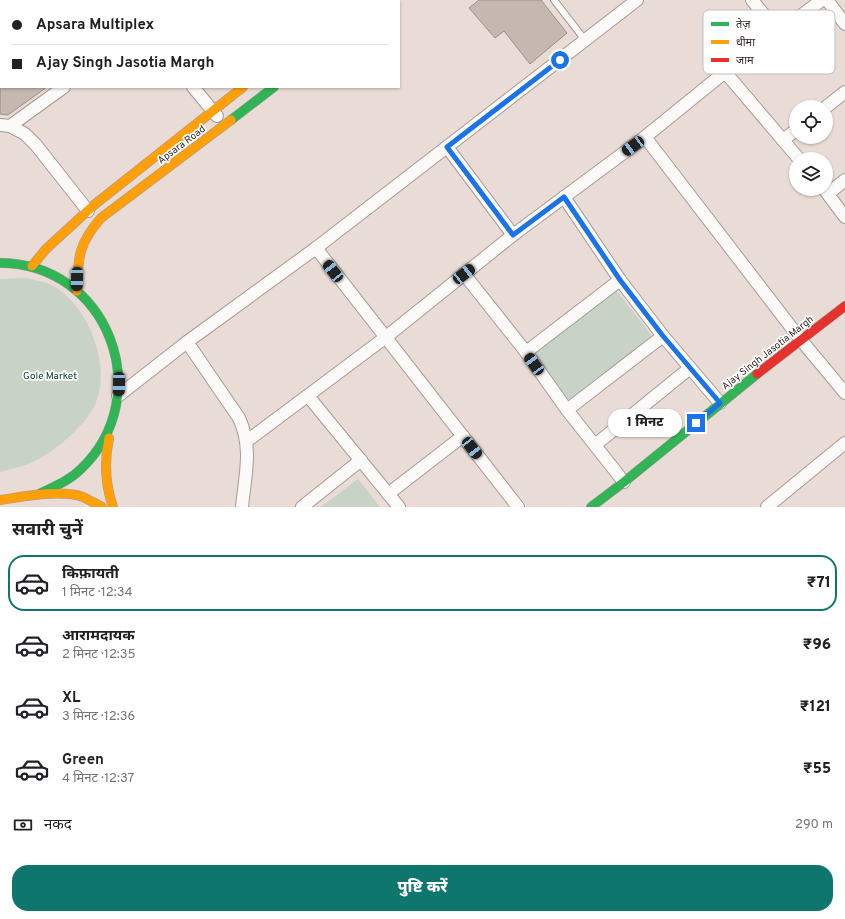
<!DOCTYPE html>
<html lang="hi">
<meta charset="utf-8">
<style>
:root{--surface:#fff;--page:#f6f6f6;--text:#202124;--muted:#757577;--line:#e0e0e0;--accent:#0f766e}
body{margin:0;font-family:Overpass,"Noto Sans Devanagari",sans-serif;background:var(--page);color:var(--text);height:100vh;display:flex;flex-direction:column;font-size:15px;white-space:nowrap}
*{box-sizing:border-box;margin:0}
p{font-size:13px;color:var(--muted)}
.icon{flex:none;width:22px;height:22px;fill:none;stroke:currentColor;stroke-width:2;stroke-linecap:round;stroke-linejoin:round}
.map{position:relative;height:507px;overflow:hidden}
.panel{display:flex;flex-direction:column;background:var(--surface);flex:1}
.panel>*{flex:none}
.top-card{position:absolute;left:0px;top:0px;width:400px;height:88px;box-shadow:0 1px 3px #0004;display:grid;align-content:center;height:88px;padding:0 12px;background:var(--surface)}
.controls{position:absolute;left:789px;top:100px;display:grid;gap:8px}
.controls a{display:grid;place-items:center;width:44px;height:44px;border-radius:50%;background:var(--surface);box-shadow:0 1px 3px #0004;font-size:20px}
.end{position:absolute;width:18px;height:18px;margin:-9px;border:5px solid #1a73e8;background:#fff;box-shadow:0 0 0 2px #fff}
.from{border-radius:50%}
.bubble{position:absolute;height:28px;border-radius:14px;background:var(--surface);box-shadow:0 1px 3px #0004;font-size:13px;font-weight:800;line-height:28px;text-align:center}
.car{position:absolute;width:12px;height:24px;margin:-12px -6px;border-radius:5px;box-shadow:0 0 3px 1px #0007;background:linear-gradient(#222 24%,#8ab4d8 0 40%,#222 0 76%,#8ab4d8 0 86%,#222 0)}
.top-card b{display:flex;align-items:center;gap:14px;height:38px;font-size:15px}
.top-card b+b{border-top:1px solid var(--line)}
.top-card i{width:10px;height:10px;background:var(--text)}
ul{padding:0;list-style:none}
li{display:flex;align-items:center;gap:12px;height:56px;margin:0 8px 6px;padding:0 4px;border:2px solid transparent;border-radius:16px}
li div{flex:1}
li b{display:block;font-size:15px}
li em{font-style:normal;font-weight:800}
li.selected{border-color:var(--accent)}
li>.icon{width:36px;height:36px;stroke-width:1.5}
h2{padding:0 12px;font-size:18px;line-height:48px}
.pay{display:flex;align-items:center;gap:10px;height:44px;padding:0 12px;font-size:15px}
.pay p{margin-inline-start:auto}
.button{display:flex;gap:8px;margin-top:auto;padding:8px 12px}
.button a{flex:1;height:46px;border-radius:16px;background:var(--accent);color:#fff;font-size:16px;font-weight:800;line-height:46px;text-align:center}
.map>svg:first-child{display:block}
.green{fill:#c8d2c6}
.building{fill:#c4b8b0;stroke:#9a918c}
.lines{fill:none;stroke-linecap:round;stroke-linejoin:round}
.lane-casing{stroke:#a59b96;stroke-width:8}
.street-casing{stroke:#a59b96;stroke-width:14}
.fast-casing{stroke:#a59b96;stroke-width:10}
.slow-casing{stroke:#a59b96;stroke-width:10}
.jam-casing{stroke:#a59b96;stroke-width:10}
.lane{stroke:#fcfaf9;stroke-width:6}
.street{stroke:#fcfaf9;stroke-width:12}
.fast{stroke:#30b455;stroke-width:9}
.slow{stroke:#ff9f0a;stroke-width:9}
.jam{stroke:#e5322d;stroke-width:9}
.route{stroke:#1a73e8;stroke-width:5}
.labels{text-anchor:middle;stroke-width:3.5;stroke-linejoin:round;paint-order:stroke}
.street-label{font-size:10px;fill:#312824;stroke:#fff}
.park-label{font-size:10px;fill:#064028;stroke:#fff}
.key{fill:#fff;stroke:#c1bebd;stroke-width:1}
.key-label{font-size:11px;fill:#312824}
</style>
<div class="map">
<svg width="845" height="507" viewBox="0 0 845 507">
<rect width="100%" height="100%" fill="#e9dcd6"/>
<g class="green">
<path d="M26,278C35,280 47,282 55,287C90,308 112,368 95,405C85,426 55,451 35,461C24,466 12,469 0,472V279Z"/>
<polygon points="615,289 652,336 569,400 532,353"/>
<polygon points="358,479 380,507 321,507"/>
</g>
<g class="building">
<polygon points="479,0 541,0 567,33 530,64 504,31 495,38 469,8"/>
<polygon points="1,15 1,87 47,87 8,115 0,114"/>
</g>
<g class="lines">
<defs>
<polyline id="lane" points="554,0 585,40"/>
<g id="street">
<polyline points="6,0 7,1"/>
<polyline points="124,0 124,1"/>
<polyline points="330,0 331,1"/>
<polyline points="752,0 778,32"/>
<polyline points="822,0 725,72 645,137 801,340 845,393"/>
<polyline points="827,0 845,24"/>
<polyline points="178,1 179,0"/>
<polyline points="725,72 799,159"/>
<polyline points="193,87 217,116"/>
<polyline points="826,107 845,92"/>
<polyline points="0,125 10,126 25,134 36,145 88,211"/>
<polyline points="10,126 64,87"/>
<polyline points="783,140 796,130"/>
<polyline points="447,147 513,235"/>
<polyline points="824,189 845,217"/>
<polyline points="828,194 845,180"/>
<polyline points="564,197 620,280 663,336 720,403"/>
<polyline points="316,248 518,507"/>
<polyline points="464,274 526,352 567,410 624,482"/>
<path d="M187,342L239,418C253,448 245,475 242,507"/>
<polyline points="526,352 620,280"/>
<polyline points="118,396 187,342 316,248 637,0"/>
<polyline points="308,396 399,507"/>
<polyline points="567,410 663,336"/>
<polyline points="247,441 386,337 513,235 645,137"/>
<polyline points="595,445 690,368"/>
<polyline points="388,494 463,436"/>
<polyline points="302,507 361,460"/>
<polyline points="767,507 845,443"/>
</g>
<g id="fast">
<polyline points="355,1 356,0"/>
<polyline points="388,1 390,0"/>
<polyline points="231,120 274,87"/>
<path d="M0,263C108,263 158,395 81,469C69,481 53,487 39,494"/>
<polyline points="591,507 624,482 757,374"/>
</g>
<g id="slow">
<polyline points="32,266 46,249 94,205 243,87"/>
<path d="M77,291C78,258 78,244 101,218L231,120"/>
<path d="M109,438C104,462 105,484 113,507"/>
<path d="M0,500C22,497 61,489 83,497C89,500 96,504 102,507"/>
</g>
<polyline id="jam" points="757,374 845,306"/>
</defs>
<use href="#lane" class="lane-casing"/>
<use href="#street" class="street-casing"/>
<use href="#fast" class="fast-casing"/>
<use href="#slow" class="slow-casing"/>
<use href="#jam" class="jam-casing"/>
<use href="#lane" class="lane"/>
<use href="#street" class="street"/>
<use href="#fast" class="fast"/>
<use href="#slow" class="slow"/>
<use href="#jam" class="jam"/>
</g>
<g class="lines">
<polyline class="route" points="560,60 447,147 513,235 564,197 620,280 663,336 720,403 696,423"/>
</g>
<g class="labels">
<g class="street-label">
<text transform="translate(181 144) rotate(-37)" y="4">Apsara Road</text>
<text transform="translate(767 352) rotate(-38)" y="4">Ajay Singh Jasotia Margh</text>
</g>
<g class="park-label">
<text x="50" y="379">Gole Market</text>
</g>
</g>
<rect x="703" y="10" width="132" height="64" rx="6" class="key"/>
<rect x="711" y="22" width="18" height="4" fill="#30b455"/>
<rect x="711" y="40" width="18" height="4" fill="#ff9f0a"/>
<rect x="711" y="58" width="18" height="4" fill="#e5322d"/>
<g class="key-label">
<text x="736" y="28">तेज़</text>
<text x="736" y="46">धीमा</text>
<text x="736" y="64">जाम</text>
</g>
</svg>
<div class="controls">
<a><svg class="icon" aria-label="locate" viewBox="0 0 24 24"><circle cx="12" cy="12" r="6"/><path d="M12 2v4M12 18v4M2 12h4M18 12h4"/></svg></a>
<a><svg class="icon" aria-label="layers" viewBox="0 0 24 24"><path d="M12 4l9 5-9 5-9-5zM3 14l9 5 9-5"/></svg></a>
</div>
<i class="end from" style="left:560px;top:60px"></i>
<i class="end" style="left:696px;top:423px"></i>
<div class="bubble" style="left:608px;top:409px;width:74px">1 मिनट</div>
<i class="car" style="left:633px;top:146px;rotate:234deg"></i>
<i class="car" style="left:333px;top:271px;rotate:322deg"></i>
<i class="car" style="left:464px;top:274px;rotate:52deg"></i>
<i class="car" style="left:77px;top:279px;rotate:181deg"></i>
<i class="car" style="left:534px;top:364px;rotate:324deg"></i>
<i class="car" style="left:119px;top:384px;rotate:181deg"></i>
<i class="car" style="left:472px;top:448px;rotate:142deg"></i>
<div class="top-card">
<b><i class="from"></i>Apsara Multiplex</b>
<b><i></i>Ajay Singh Jasotia Margh</b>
</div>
</div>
<section class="panel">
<h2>सवारी चुनें</h2>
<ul>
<li class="selected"><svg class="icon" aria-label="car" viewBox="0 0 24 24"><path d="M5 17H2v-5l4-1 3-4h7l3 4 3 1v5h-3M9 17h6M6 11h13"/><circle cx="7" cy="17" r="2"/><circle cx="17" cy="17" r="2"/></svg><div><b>किफ़ायती</b><p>1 मिनट · 12:34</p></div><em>₹71</em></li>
<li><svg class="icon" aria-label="car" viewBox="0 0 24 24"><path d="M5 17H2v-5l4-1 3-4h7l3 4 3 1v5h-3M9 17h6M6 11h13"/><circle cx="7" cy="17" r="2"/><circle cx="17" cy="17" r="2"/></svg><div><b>आरामदायक</b><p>2 मिनट · 12:35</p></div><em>₹96</em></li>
<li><svg class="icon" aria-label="car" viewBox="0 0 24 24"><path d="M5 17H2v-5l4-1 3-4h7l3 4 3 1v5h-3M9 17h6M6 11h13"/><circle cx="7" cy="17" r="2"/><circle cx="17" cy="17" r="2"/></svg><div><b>XL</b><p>3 मिनट · 12:36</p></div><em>₹121</em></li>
<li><svg class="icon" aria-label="car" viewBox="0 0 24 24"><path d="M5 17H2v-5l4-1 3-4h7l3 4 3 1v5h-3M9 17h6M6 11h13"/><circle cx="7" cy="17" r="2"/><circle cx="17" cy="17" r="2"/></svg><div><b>Green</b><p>4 मिनट · 12:37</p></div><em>₹55</em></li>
</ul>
<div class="pay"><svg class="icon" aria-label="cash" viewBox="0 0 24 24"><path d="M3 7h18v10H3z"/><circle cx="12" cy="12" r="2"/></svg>नकद<p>290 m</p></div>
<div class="button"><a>पुष्टि करें</a></div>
</section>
